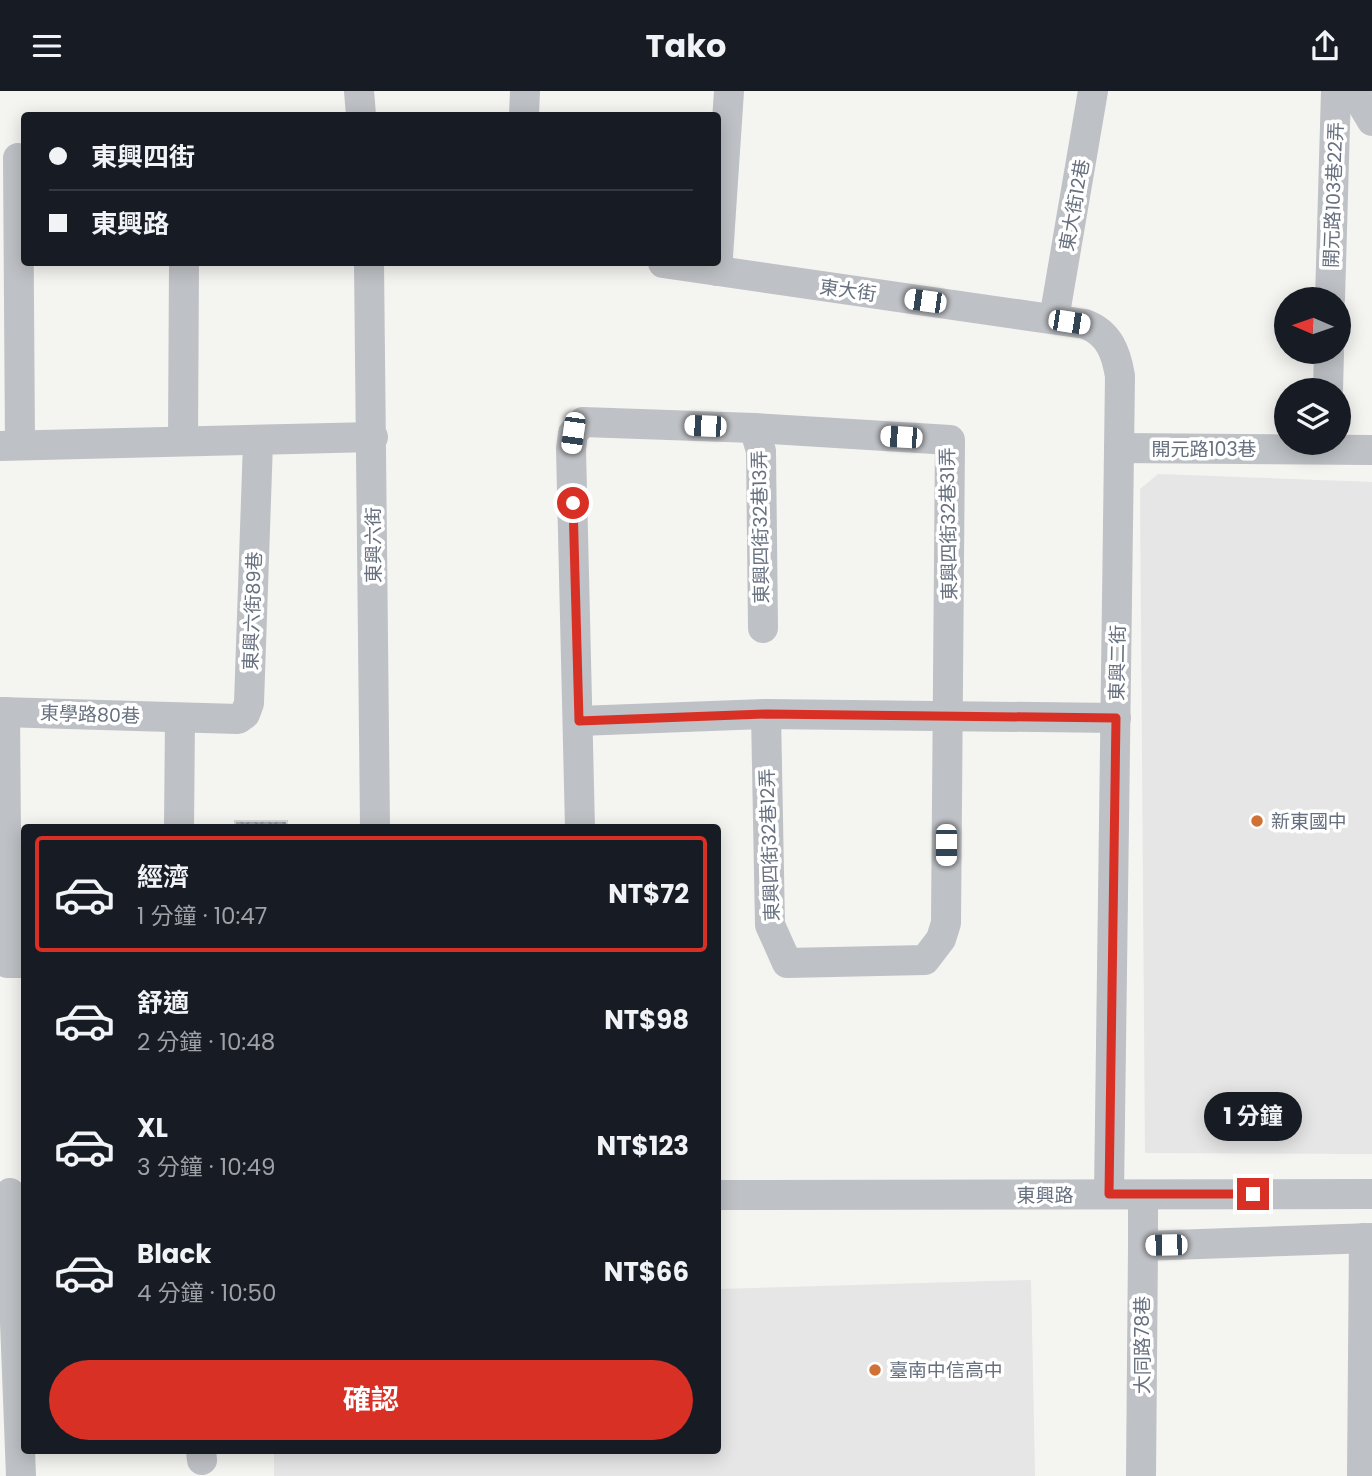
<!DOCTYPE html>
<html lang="zh-TW">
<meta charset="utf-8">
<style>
:root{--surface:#171b24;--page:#242831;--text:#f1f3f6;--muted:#9ea1a6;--line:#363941;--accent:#d93025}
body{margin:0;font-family:Poppins,"Noto Sans TC",sans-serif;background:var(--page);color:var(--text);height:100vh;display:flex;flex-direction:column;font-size:26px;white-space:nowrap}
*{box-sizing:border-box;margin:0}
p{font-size:23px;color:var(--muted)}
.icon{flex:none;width:38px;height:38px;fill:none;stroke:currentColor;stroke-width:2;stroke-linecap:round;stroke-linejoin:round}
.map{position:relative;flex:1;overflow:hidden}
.side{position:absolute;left:21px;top:733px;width:700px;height:630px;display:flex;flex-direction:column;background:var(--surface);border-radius:7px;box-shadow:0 4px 18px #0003}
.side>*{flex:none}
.hud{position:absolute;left:21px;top:21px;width:700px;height:154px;border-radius:7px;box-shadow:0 4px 18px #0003;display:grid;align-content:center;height:154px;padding:0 28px;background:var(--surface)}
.needle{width:46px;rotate:272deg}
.controls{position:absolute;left:1274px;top:196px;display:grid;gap:14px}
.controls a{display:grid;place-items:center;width:77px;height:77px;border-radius:50%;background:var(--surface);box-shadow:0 4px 18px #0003;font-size:35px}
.end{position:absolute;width:32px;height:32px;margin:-16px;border:9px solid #d93025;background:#fff;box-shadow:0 0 0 4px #fff}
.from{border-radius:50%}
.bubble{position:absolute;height:49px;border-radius:24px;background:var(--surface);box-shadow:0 4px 18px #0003;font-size:23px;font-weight:700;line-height:49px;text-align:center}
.car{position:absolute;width:21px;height:42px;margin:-21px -10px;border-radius:9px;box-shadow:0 0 5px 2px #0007;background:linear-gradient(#fff 24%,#345 0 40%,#fff 0 76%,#345 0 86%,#fff 0)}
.hud b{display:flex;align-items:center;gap:24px;height:66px;font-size:26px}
.hud b+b{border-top:2px solid var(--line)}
.hud i{width:18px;height:18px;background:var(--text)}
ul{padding:12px 0 0;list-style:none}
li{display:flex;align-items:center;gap:21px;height:116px;margin:0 14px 10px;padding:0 14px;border:4px solid transparent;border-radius:7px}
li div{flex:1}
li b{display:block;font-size:26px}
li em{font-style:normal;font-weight:700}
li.active{border-color:var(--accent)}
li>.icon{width:63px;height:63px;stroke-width:1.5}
.cta{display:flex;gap:14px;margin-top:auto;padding:14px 28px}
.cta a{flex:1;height:80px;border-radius:42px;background:var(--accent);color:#fff;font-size:28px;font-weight:700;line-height:80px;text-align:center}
header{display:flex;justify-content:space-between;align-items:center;height:91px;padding:0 28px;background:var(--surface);font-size:32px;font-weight:700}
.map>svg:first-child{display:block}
.built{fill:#e5e6e5}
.building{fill:url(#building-cross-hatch);stroke:#d5d6d4;stroke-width:2}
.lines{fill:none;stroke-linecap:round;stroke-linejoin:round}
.minor{stroke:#bec1c5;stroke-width:30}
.route{stroke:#d93025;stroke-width:9}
.poi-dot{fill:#d07136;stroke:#fff;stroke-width:2.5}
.labels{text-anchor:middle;stroke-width:7;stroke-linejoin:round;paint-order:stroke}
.street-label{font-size:19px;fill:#67707f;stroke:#fff}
.poi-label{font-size:19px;fill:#67707f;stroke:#fff;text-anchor:start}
</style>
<header><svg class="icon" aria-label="menu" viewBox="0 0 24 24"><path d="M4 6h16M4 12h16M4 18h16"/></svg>Tako<svg class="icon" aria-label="share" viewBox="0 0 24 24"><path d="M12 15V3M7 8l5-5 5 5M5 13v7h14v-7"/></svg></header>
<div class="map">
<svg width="1372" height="1385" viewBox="0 0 1372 1385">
<defs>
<pattern id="building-cross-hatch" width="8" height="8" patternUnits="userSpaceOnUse" patternTransform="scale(1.75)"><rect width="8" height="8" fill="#a6abb1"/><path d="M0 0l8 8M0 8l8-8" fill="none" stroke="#8b9095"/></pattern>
</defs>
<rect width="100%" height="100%" fill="#f4f4f1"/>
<g class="built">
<polygon points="1158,383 1372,391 1372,1063 1145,1062 1140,398"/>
<polygon points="1031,1189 1035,1385 274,1385 274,1360 718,1360 718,1198"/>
</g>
<rect class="building" x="235" y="730" width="52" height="7"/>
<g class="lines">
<g class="minor">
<polyline points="359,0 361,24"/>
<polyline points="1354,0 1372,30"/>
<polyline points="524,24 525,0"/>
<polyline points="18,67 20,354"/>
<polyline points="369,172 375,737"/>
<path d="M663,172L1085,233C1109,242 1116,261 1120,285L1109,1103"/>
<polyline points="717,180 729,0"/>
<polyline points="1330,208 1336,0"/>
<polyline points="1054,228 1093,0"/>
<polyline points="1328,299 1329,261"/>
<polyline points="754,337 761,360 763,537"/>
<polyline points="183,350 184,172"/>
<polyline points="0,355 373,346"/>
<polyline points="1119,357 1372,359"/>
<polyline points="0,621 238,628 245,623 249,612 258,351"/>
<polyline points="5,621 7,872 24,872"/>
<polyline points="579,630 766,623 1116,627"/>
<polyline points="179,737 180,628"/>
<polyline points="580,737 571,358 573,342 583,331 754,337 950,349 946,832 941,848 925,869 787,872 770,834 766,623"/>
<polyline points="10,1102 21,1385"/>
<polyline points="718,1104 1372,1103"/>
<polyline points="1143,1155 1143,1104"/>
<polyline points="201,1360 202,1369"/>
<polyline points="1141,1385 1143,1155 1372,1147"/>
<polyline points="1362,1385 1364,1147"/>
</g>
</g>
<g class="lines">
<polyline class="route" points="573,412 579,630 766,623 1116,627 1109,1103 1253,1103"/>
</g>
<g class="poi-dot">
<circle cx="1257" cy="730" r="7"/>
<circle cx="875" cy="1279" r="7"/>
</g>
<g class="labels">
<g class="street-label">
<text transform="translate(1333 104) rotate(-88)" y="7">開元路103巷22弄</text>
<text transform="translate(1074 114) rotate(-80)" y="7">東大街12巷</text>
<text transform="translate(848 199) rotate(8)" y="7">東大街</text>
<text x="1204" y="365">開元路103巷</text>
<text transform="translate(948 433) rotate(-91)" y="7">東興四街32巷31弄</text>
<text transform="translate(760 436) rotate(-91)" y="7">東興四街32巷13弄</text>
<text transform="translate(373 454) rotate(-90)" y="7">東興六街</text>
<text transform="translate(252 520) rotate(-88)" y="7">東興六街89巷</text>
<text transform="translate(1117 572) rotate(-89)" y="7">東興二街</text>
<text transform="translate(90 623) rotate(2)" y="7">東學路80巷</text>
<text transform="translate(769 754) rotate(-92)" y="7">東興四街32巷12弄</text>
<text x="1045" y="1111">東興路</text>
<text transform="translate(1142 1254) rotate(-90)" y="7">大同路78巷</text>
</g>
<g class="poi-label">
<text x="1271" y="737">新東國中</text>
<text x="889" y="1286">臺南中信高中</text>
</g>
</g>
</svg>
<div class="controls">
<a><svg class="needle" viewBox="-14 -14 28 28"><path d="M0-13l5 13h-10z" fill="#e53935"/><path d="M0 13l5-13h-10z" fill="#9ea1a6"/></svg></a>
<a><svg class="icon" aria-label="layers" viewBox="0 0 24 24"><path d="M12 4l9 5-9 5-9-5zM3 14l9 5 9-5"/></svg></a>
</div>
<i class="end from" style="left:573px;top:412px"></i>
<i class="end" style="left:1253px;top:1103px"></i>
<div class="bubble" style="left:1204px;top:1001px;width:98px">1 分鐘</div>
<i class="car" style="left:925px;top:210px;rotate:278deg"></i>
<i class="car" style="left:1069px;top:231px;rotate:99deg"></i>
<i class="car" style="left:705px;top:335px;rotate:272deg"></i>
<i class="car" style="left:573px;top:342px;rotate:188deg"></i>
<i class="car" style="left:901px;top:346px;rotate:274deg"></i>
<i class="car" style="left:946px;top:754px;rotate:180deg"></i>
<i class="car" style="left:1166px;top:1154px;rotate:269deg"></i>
<div class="hud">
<b><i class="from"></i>東興四街</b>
<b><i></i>東興路</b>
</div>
<section class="side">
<ul>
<li class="active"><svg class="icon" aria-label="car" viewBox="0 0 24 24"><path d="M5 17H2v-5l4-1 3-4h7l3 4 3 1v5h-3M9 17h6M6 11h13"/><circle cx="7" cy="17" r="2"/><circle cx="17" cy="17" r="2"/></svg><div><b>經濟</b><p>1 分鐘 · 10:47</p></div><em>NT$72</em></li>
<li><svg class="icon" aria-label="car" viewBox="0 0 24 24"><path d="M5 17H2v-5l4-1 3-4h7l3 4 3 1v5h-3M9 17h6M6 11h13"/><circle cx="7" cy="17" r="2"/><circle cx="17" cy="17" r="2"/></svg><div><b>舒適</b><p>2 分鐘 · 10:48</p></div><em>NT$98</em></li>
<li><svg class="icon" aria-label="car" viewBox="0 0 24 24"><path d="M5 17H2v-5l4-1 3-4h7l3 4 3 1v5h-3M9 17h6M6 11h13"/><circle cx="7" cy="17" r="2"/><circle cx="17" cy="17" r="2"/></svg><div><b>XL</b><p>3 分鐘 · 10:49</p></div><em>NT$123</em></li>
<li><svg class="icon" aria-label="car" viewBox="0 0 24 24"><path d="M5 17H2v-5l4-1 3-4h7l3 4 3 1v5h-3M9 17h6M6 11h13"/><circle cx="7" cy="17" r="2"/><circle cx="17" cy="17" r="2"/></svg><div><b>Black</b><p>4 分鐘 · 10:50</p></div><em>NT$66</em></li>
</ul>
<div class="cta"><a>確認</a></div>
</section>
</div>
